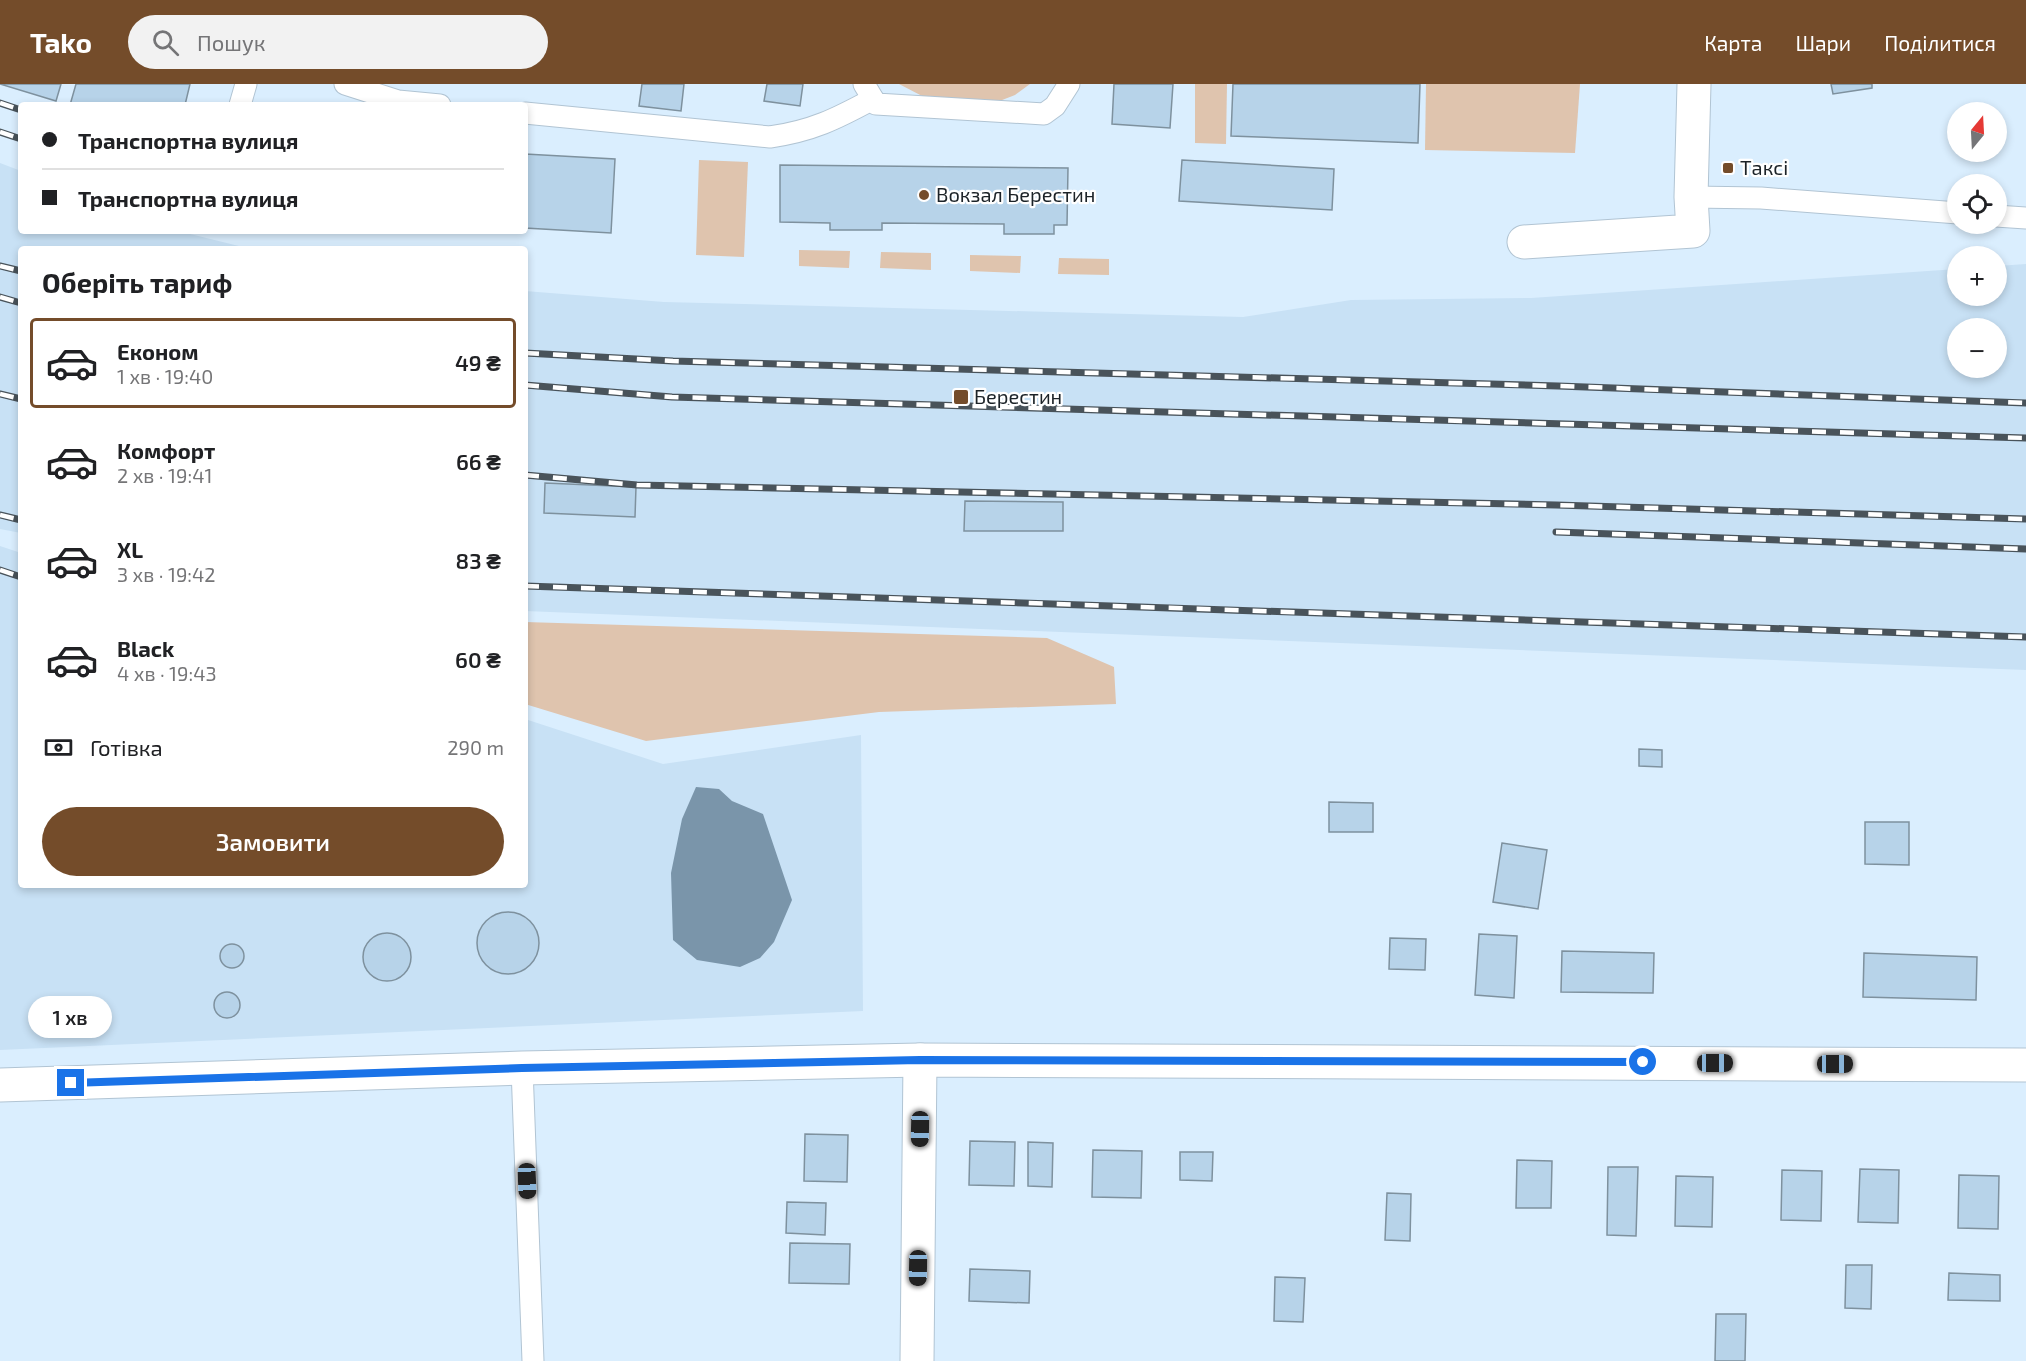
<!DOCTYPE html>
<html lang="uk">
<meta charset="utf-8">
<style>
:root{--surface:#fff;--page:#f2f2f2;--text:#202124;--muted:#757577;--line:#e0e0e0;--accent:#744c2a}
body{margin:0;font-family:"Exo 2",sans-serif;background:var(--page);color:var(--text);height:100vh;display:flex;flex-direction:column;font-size:22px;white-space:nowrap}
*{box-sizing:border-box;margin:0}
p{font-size:20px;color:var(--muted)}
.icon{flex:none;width:33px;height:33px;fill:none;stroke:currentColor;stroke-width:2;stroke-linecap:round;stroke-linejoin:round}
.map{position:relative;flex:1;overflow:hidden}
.drawer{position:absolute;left:18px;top:162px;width:510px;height:642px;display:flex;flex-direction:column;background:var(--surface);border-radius:6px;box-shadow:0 3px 9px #0003}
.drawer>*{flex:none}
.top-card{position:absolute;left:18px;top:18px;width:510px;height:132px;border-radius:6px;box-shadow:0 3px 9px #0003;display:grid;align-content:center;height:132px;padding:0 24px;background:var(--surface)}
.needle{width:39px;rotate:18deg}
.controls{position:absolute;left:1947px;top:18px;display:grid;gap:12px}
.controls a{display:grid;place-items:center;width:60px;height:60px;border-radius:50%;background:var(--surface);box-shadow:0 3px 9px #0003;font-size:30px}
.end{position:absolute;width:27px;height:27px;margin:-14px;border:8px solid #1a73e8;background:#fff;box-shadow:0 0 0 3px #fff}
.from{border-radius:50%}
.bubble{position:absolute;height:42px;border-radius:21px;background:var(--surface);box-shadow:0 3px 9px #0003;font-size:20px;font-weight:600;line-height:42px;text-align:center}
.car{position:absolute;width:18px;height:36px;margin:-18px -9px;border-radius:8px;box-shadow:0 0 4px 2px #0007;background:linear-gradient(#222 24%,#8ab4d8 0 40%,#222 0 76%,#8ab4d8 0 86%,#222 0)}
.top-card b{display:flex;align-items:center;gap:21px;height:57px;font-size:22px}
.top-card b+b{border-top:2px solid var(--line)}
.top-card i{width:15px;height:15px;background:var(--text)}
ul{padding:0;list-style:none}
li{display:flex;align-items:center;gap:18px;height:90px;margin:0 12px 9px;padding:0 12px;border:3px solid transparent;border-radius:6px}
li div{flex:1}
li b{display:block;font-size:22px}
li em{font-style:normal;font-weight:600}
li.selected{border-color:var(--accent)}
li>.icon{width:54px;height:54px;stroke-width:1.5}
h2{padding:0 24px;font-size:27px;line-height:72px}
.pay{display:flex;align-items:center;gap:15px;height:66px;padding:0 24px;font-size:22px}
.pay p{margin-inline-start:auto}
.button{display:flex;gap:12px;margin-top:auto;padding:12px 24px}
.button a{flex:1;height:69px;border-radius:36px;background:var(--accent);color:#fff;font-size:24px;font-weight:600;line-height:69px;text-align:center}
header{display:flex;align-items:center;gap:36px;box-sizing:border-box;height:84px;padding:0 30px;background:var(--accent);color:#fff}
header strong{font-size:28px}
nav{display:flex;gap:33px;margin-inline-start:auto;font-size:21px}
.search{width:420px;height:54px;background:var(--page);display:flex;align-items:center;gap:15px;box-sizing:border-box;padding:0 21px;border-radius:33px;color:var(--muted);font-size:22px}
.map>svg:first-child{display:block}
.built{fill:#c8e1f5;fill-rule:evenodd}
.green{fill:#dfc4ae}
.water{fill:#7a95aa}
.building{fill:#b7d3e9;stroke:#7e919e;stroke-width:1.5}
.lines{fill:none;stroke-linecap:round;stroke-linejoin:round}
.lane-casing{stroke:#b1c4d3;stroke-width:23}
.street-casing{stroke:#b1c4d3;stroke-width:35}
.lane{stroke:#fff;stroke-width:21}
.street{stroke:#fff;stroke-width:33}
.rail-casing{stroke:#49535a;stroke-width:7}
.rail{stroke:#fff;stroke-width:4.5;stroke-dasharray:14;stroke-linecap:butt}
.route{stroke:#1a73e8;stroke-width:8}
.poi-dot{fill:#744c2a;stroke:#fff;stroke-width:2}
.labels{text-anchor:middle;stroke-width:4.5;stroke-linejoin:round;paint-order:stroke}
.poi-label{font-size:20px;fill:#1c2328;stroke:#fff;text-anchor:start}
</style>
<header>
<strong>Tako</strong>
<div class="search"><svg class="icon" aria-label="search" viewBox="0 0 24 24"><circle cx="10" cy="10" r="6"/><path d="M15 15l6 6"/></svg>Пошук</div>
<nav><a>Карта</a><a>Шари</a><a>Поділитися</a></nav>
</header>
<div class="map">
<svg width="2026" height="1277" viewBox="0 0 2026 1277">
<rect width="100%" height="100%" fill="#daeefe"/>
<g class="built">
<polygon points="0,79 21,87 21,147 178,147 251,165 21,165 21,449 0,445"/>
<path d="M2026,180V586L525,527V207L664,218L1243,233L1351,216L1531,214L1957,185L1958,212H1996L1997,182ZM1958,244H1996V284H1958Z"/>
<polygon points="0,462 21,469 21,801 525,801 525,635 663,680 861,651 863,927 0,966"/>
</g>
<g class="green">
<polygon points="899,0 1030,0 1015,11 997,18 924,13"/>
<polygon points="1195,0 1227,0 1226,60 1195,59"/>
<polygon points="1426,0 1580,0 1575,69 1425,66"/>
<polygon points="699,76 748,78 744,173 696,171"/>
<polygon points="799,166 850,167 849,184 799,182"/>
<polygon points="881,168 931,169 931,186 880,184"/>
<polygon points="970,171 1021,172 1020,189 970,187"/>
<polygon points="1059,174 1109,175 1109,191 1058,190"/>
<polygon points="525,538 1047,554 1114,583 1116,620 879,628 646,657 525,620"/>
</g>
<polygon class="water" points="696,703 719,705 732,717 763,730 792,816 774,858 760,874 740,883 697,876 673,856 671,789 682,735"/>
<g class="building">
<polygon points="0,0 61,0 56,17"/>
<polygon points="76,0 190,0 185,21 70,21"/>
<polygon points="642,0 684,0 681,27 639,22"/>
<polygon points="767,0 803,0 800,22 764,17"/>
<polygon points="1114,0 1173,0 1170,44 1112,40"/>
<polygon points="1233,0 1420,0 1418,59 1231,52"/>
<polygon points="1831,0 1872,0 1872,4 1833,10"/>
<polygon points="525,70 615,75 611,149 525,144"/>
<polygon points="1182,76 1334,85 1332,126 1179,117"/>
<polygon points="780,81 1068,84 1067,141 1054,141 1054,150 1004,150 1004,140 882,139 882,146 830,146 830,139 780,138"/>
<polygon points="545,399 636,403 635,433 544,429"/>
<polygon points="965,417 1063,418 1063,447 964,447"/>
<polygon points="1639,665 1662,666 1662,683 1639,682"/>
<polygon points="1329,718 1373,719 1373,748 1329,748"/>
<polygon points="1865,738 1909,738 1909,781 1865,780"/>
<polygon points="1502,759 1547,766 1538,825 1493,818"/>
<circle cx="508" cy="859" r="31"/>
<circle cx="387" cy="873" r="24"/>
<polygon points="1479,850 1517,852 1514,914 1475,911"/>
<polygon points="1390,854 1426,855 1425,886 1389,885"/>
<circle cx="232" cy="872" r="12"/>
<polygon points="1562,867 1654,869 1653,909 1561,908"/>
<polygon points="1864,869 1977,873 1976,916 1863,913"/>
<circle cx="227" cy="921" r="13"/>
<polygon points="805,1050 848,1051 847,1098 804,1097"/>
<polygon points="970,1057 1015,1058 1014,1102 969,1101"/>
<polygon points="1028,1058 1053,1059 1052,1103 1028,1102"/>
<polygon points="1093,1066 1142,1067 1141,1114 1092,1113"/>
<polygon points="1180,1068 1213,1068 1212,1097 1180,1096"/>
<polygon points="1517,1076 1552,1077 1551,1124 1516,1124"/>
<polygon points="1608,1083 1638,1083 1636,1152 1607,1151"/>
<polygon points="1860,1085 1899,1086 1898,1139 1858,1138"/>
<polygon points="1782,1086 1822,1087 1821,1137 1781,1136"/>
<polygon points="1959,1091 1999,1092 1998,1145 1958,1144"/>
<polygon points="1676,1092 1713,1093 1712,1143 1675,1142"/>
<polygon points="1387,1109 1411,1110 1410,1157 1385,1156"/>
<polygon points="787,1118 826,1119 825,1151 786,1149"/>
<polygon points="790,1159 850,1160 849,1200 789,1199"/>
<polygon points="1846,1181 1872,1181 1871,1225 1845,1224"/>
<polygon points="970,1185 1030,1187 1029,1219 969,1217"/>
<polygon points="1949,1189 2000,1191 2000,1217 1948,1216"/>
<polygon points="1275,1193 1305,1194 1303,1238 1274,1237"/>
<polygon points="1716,1230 1746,1230 1745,1277 1715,1277"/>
</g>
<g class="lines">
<defs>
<g id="lane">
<polyline points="345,0 398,17 440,21"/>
<polyline points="864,0 876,20 1044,30 1055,22 1069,0"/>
<polyline points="240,21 246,0"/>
<path d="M525,29L770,53C812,47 836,35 873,15"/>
<polyline points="1691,113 1761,114 1958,129"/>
<polyline points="1996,132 2026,134"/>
<polyline points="522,984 533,1277"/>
</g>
<g id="street">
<polyline points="1524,158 1693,147 1691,113 1694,0"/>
<polyline points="0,1001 522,984 920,976 2026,981"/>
<polyline points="917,1277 920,976"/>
</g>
</defs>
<use href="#lane" class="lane-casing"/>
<use href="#street" class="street-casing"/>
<use href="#lane" class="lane"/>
<use href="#street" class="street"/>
<defs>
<g id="rail">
<polyline points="0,19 21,26"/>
<polyline points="0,48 21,55"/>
<polyline points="0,182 21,187"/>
<polyline points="0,213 21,219"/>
<polyline points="525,269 673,277 1558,302 2026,319"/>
<polyline points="525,301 672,313 2026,354"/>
<polyline points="0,310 21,315"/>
<polyline points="525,391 637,401 1556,421 2026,435"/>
<polyline points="0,431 21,436"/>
<polyline points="1556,448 2026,465"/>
<polyline points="0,486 21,493"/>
<polyline points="525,502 2026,553"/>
</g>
</defs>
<use href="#rail" class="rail-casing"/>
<use href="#rail" class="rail"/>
</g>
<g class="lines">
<polyline class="route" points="71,999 522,984 920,976 1643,978"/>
</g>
<g class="poi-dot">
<rect x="1722" y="78" width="12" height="12" rx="3"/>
<circle cx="924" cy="111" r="6"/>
<rect x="953" y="305" width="16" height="16" rx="3"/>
</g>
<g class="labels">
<g class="poi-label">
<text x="1740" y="91">Таксі</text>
<text x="936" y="118">Вокзал Берестин</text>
<text x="974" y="320">Берестин</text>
</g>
</g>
</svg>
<div class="controls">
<a><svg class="needle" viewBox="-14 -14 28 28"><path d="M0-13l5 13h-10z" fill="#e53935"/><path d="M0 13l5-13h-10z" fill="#757577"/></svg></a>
<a><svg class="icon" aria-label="locate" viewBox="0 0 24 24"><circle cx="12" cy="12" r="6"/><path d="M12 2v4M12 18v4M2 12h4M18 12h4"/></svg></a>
<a>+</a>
<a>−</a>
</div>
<i class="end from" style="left:1643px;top:978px"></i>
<i class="end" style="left:71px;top:999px"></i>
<div class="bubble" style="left:28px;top:912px;width:84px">1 хв</div>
<i class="car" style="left:1715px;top:979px;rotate:90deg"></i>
<i class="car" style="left:1835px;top:980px;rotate:90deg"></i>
<i class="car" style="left:920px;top:1045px;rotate:181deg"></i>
<i class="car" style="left:527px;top:1097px;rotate:178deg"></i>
<i class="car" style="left:918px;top:1184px;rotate:181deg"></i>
<div class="top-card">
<b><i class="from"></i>Транспортна вулиця</b>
<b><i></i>Транспортна вулиця</b>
</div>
<section class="drawer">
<h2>Оберіть тариф</h2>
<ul>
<li class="selected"><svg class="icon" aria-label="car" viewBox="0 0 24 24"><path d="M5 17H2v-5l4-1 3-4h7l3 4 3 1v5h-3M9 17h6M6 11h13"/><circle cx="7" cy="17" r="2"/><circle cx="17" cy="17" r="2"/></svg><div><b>Економ</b><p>1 хв · 19:40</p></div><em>49 ₴</em></li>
<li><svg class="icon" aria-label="car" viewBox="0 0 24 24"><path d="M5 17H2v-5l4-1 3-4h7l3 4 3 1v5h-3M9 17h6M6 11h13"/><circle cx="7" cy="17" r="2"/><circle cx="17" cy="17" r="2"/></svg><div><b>Комфорт</b><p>2 хв · 19:41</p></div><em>66 ₴</em></li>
<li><svg class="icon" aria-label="car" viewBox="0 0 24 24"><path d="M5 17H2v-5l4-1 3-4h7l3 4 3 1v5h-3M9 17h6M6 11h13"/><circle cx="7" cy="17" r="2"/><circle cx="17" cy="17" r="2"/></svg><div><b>XL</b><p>3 хв · 19:42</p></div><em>83 ₴</em></li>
<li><svg class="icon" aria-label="car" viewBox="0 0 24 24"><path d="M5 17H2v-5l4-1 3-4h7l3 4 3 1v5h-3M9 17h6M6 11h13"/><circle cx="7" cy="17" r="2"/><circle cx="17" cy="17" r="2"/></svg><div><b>Black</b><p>4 хв · 19:43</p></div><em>60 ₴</em></li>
</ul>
<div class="pay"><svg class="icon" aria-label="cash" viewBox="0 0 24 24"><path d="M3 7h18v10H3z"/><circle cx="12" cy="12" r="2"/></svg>Готівка<p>290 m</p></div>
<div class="button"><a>Замовити</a></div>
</section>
</div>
